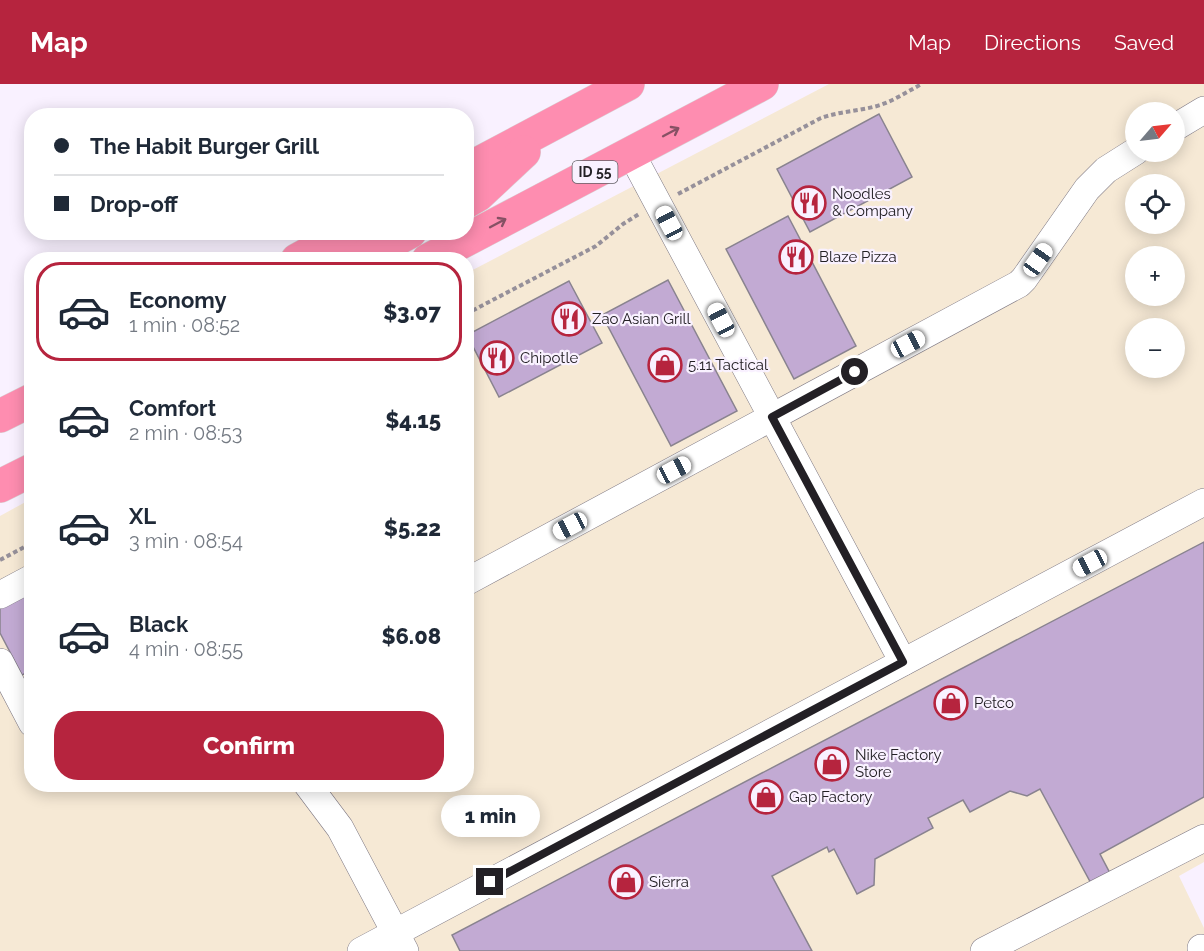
<!DOCTYPE html>
<meta charset="utf-8">
<style>
:root{--surface:#fff;--page:#f2f2f3;--text:#1f2937;--muted:#747a83;--line:#e0e1e3;--accent:#b6243e}
body{margin:0;font-family:Raleway,sans-serif;background:var(--page);color:var(--text);height:100vh;display:flex;flex-direction:column;font-size:22px;white-space:nowrap}
*{box-sizing:border-box;margin:0}
p{font-size:20px;color:var(--muted)}
.icon{flex:none;width:33px;height:33px;fill:none;stroke:currentColor;stroke-width:2;stroke-linecap:round;stroke-linejoin:round}
.map{position:relative;flex:1;overflow:hidden}
.sheet{position:absolute;left:24px;top:168px;width:450px;height:540px;display:flex;flex-direction:column;background:var(--surface);border-radius:24px;box-shadow:0 3px 15px #0003}
.sheet>*{flex:none}
.guide{position:absolute;left:24px;top:24px;width:450px;height:132px;border-radius:24px;box-shadow:0 3px 15px #0003;display:grid;align-content:center;height:132px;padding:0 30px;background:var(--surface)}
.needle{width:39px;rotate:62deg}
.tools{position:absolute;left:1125px;top:18px;display:grid;gap:12px}
.tools a{display:grid;place-items:center;width:60px;height:60px;border-radius:50%;background:var(--surface);box-shadow:0 3px 15px #0003;font-size:30px}
.end{position:absolute;width:27px;height:27px;margin:-14px;border:8px solid #232025;background:#fff;box-shadow:0 0 0 3px #fff}
.from{border-radius:50%}
.bubble{position:absolute;height:42px;border-radius:21px;background:var(--surface);box-shadow:0 3px 15px #0003;font-size:20px;font-weight:800;line-height:42px;text-align:center}
.car{position:absolute;width:18px;height:36px;margin:-18px -9px;border-radius:8px;box-shadow:0 0 4px 2px #0007;background:linear-gradient(#fff 24%,#345 0 40%,#fff 0 76%,#345 0 86%,#fff 0)}
.guide b{display:flex;align-items:center;gap:21px;height:57px;font-size:22px}
.guide b+b{border-top:2px solid var(--line)}
.guide i{width:15px;height:15px;background:var(--text)}
ul{padding:10px 0 0;list-style:none}
li{display:flex;align-items:center;gap:18px;height:99px;margin:0 12px 9px;padding:0 18px;border:3px solid transparent;border-radius:24px}
li div{flex:1}
li b{display:block;font-size:22px}
li em{font-style:normal;font-weight:800}
li.selected{border-color:var(--accent)}
li>.icon{width:54px;height:54px;stroke-width:1.5}
.action{display:flex;gap:12px;margin-top:auto;padding:12px 30px}
.action a{flex:1;height:69px;border-radius:24px;background:var(--accent);color:#fff;font-size:24px;font-weight:800;line-height:69px;text-align:center}
header{display:flex;align-items:center;gap:36px;box-sizing:border-box;height:84px;padding:0 30px;background:var(--accent);color:#fff}
header strong{font-size:28px}
nav{display:flex;gap:33px;margin-inline-start:auto;font-size:21px}
.map>svg:first-child{display:block}
.commercial{fill:#f6e9d5;fill-rule:evenodd}
.building{fill:#c2aad3;stroke:#89838f;stroke-width:1.5}
.lines{fill:none;stroke-linecap:round;stroke-linejoin:round}
.minor-casing{stroke:#7e7883;stroke-width:28}
.highway-casing{stroke:#d7d7d8;stroke-width:34}
.path{stroke:#96909a;stroke-width:4;stroke-dasharray:4.5 3;stroke-linecap:butt}
.minor{stroke:#fff;stroke-width:27}
.highway{stroke:#fe8db0;stroke-width:33}
.oneway{stroke:#865164}
.route{stroke:#232025;stroke-width:8}
.labels{text-anchor:middle;stroke-width:4.5;stroke-linejoin:round;paint-order:stroke}
.shield{fill:#f9f1ff;stroke:#635f66;stroke-width:1.5}
.shield-label{font-size:14px;font-weight:bold;fill:#232025}
.poi-label{font-size:15px;fill:#232025;stroke:#f9f1ff;text-anchor:start}
</style>
<header>
<strong>Map</strong>
<nav><a>Map</a><a>Directions</a><a>Saved</a></nav>
</header>
<div class="map">
<svg width="1204" height="867" viewBox="0 0 1204 867">
<rect width="100%" height="100%" fill="#f9f1ff"/>
<path class="commercial" d="M829,0H1204V778L1179,792L1204,844V867H0V432L31,415L32,700H466L467,189ZM1136,28H1174V68H1136ZM1136,100H1174V140H1136ZM1136,172H1174V212H1136ZM1136,244H1174V284H1136Z"/>
<g class="building">
<polygon points="879,30 912,93 810,148 777,85"/>
<polygon points="788,132 856,262 794,295 726,165"/>
<polygon points="668,196 737,327 671,362 602,231"/>
<polygon points="569,197 602,259 499,313 467,251"/>
<polygon points="1204,458 1204,713 1100,770 1112,793 1093,803 1040,705 1027,712 1010,707 970,728 963,716 928,734 933,744 875,775 874,801 857,810 834,765 829,768 827,763 772,792 812,867 460,867 452,851"/>
<polygon points="32,507 32,586 22,591 0,549 0,523"/>
</g>
<g class="lines">
<defs>
<g id="minor">
<polyline points="1174,44 1204,26"/>
<polyline points="631,69 903,578"/>
<polyline points="466,498 1019,200 1024,195 1087,105 1106,86 1136,67"/>
<polyline points="0,511 32,494"/>
<polyline points="0,578 32,639"/>
<polyline points="307,700 340,744 405,867"/>
<polyline points="1201,864 1203,867"/>
<polyline points="361,867 1204,418"/>
<polyline points="984,867 1204,754"/>
</g>
<g id="highway">
<polyline points="466,86 628,0"/>
<polyline points="466,118 478,111 524,68"/>
<polyline points="297,176 348,148"/>
<polyline points="358,176 410,148"/>
<polyline points="428,176 762,0"/>
<polyline points="0,332 32,316"/>
<polyline points="0,402 32,386"/>
</g>
</defs>
<use href="#minor" class="minor-casing"/>
<use href="#highway" class="highway-casing"/>
<g class="path">
<path d="M678,110L821,34C838,28 856,27 873,23C891,19 906,8 922,0"/>
<polyline points="466,230 596,162 623,140 639,130"/>
<polyline points="0,476 32,459"/>
</g>
<use href="#minor" class="minor"/>
<use href="#highway" class="highway"/>
</g>
<defs><path id="oneway-shaft" d="M-6 0H5M1.5-3L5.5 0L1.5 3" fill="none" stroke-width="1.6" stroke-linecap="round" stroke-linejoin="round" transform="scale(1.5)"/></defs>
<g class="oneway">
<use href="#oneway-shaft" transform="translate(671 48) rotate(-28)"/>
<use href="#oneway-shaft" transform="translate(498 139) rotate(-28)"/>
</g>
<g class="lines">
<polyline class="route" points="490,798 903,578 772,333 855,288"/>
</g>
<defs>
<symbol id="restaurant-ring" viewBox="-11 -11 22 22"><circle r="9.5" fill="#f9f1ff" stroke="#b6243e" stroke-width="1.5"/><path d="M-5-6h1v4h1v-4h1v4h1v-4h1v5L-1.5 .5V6h-2V.5L-5-1ZM5-6V6H3V1.5H1.5Q1.5-4 5-6Z" fill="#b6243e"/></symbol>
<symbol id="shop-ring" viewBox="-11 -11 22 22"><circle r="9.5" fill="#f9f1ff" stroke="#b6243e" stroke-width="1.5"/><path d="M-5-2.5h2.3a2.7 3.5 0 0 1 5.4 0H5L5.5 6h-11ZM-1.5-2.5h3a1.5 2.3 0 0 0-3 0Z" fill="#b6243e"/></symbol>
</defs>
<g fill-rule="evenodd">
<use href="#restaurant-ring" x="790" y="100" width="38" height="38"/>
<use href="#restaurant-ring" x="777" y="154" width="38" height="38"/>
<use href="#restaurant-ring" x="550" y="216" width="38" height="38"/>
<use href="#restaurant-ring" x="478" y="255" width="38" height="38"/>
<use href="#shop-ring" x="646" y="262" width="38" height="38"/>
<use href="#shop-ring" x="932" y="600" width="38" height="38"/>
<use href="#shop-ring" x="813" y="661" width="38" height="38"/>
<use href="#shop-ring" x="747" y="694" width="38" height="38"/>
<use href="#shop-ring" x="607" y="779" width="38" height="38"/>
</g>
<g class="labels">
<rect class="shield" x="572.5" y="77" width="45" height="22" rx="4.5"/>
<g class="shield-label">
<text x="595" y="93">ID 55</text>
</g>
<g class="poi-label">
<text x="832" y="115">Noodles<tspan x="832" dy="17">&amp; Company</tspan></text>
<text x="819" y="178">Blaze Pizza</text>
<text x="592" y="240">Zao Asian Grill</text>
<text x="520" y="279">Chipotle</text>
<text x="688" y="286">5.11 Tactical</text>
<text x="974" y="624">Petco</text>
<text x="855" y="676">Nike Factory<tspan x="855" dy="17">Store</tspan></text>
<text x="789" y="718">Gap Factory</text>
<text x="649" y="803">Sierra</text>
</g>
</g>
</svg>
<div class="tools">
<a><svg class="needle" viewBox="-14 -14 28 28"><path d="M0-13l5 13h-10z" fill="#e53935"/><path d="M0 13l5-13h-10z" fill="#747a83"/></svg></a>
<a><svg class="icon" aria-label="locate" viewBox="0 0 24 24"><circle cx="12" cy="12" r="6"/><path d="M12 2v4M12 18v4M2 12h4M18 12h4"/></svg></a>
<a>+</a>
<a>−</a>
</div>
<i class="end from" style="left:855px;top:288px"></i>
<i class="end" style="left:490px;top:798px"></i>
<div class="bubble" style="left:441px;top:711px;width:99px">1 min</div>
<i class="car" style="left:669px;top:139px;rotate:332deg"></i>
<i class="car" style="left:1038px;top:176px;rotate:35deg"></i>
<i class="car" style="left:721px;top:236px;rotate:332deg"></i>
<i class="car" style="left:908px;top:260px;rotate:62deg"></i>
<i class="car" style="left:674px;top:386px;rotate:62deg"></i>
<i class="car" style="left:570px;top:442px;rotate:242deg"></i>
<i class="car" style="left:1090px;top:479px;rotate:242deg"></i>
<div class="guide">
<b><i class="from"></i>The Habit Burger Grill</b>
<b><i></i>Drop-off</b>
</div>
<section class="sheet">
<ul>
<li class="selected"><svg class="icon" aria-label="car" viewBox="0 0 24 24"><path d="M5 17H2v-5l4-1 3-4h7l3 4 3 1v5h-3M9 17h6M6 11h13"/><circle cx="7" cy="17" r="2"/><circle cx="17" cy="17" r="2"/></svg><div><b>Economy</b><p>1 min · 08:52</p></div><em>$3.07</em></li>
<li><svg class="icon" aria-label="car" viewBox="0 0 24 24"><path d="M5 17H2v-5l4-1 3-4h7l3 4 3 1v5h-3M9 17h6M6 11h13"/><circle cx="7" cy="17" r="2"/><circle cx="17" cy="17" r="2"/></svg><div><b>Comfort</b><p>2 min · 08:53</p></div><em>$4.15</em></li>
<li><svg class="icon" aria-label="car" viewBox="0 0 24 24"><path d="M5 17H2v-5l4-1 3-4h7l3 4 3 1v5h-3M9 17h6M6 11h13"/><circle cx="7" cy="17" r="2"/><circle cx="17" cy="17" r="2"/></svg><div><b>XL</b><p>3 min · 08:54</p></div><em>$5.22</em></li>
<li><svg class="icon" aria-label="car" viewBox="0 0 24 24"><path d="M5 17H2v-5l4-1 3-4h7l3 4 3 1v5h-3M9 17h6M6 11h13"/><circle cx="7" cy="17" r="2"/><circle cx="17" cy="17" r="2"/></svg><div><b>Black</b><p>4 min · 08:55</p></div><em>$6.08</em></li>
</ul>
<div class="action"><a>Confirm</a></div>
</section>
</div>
